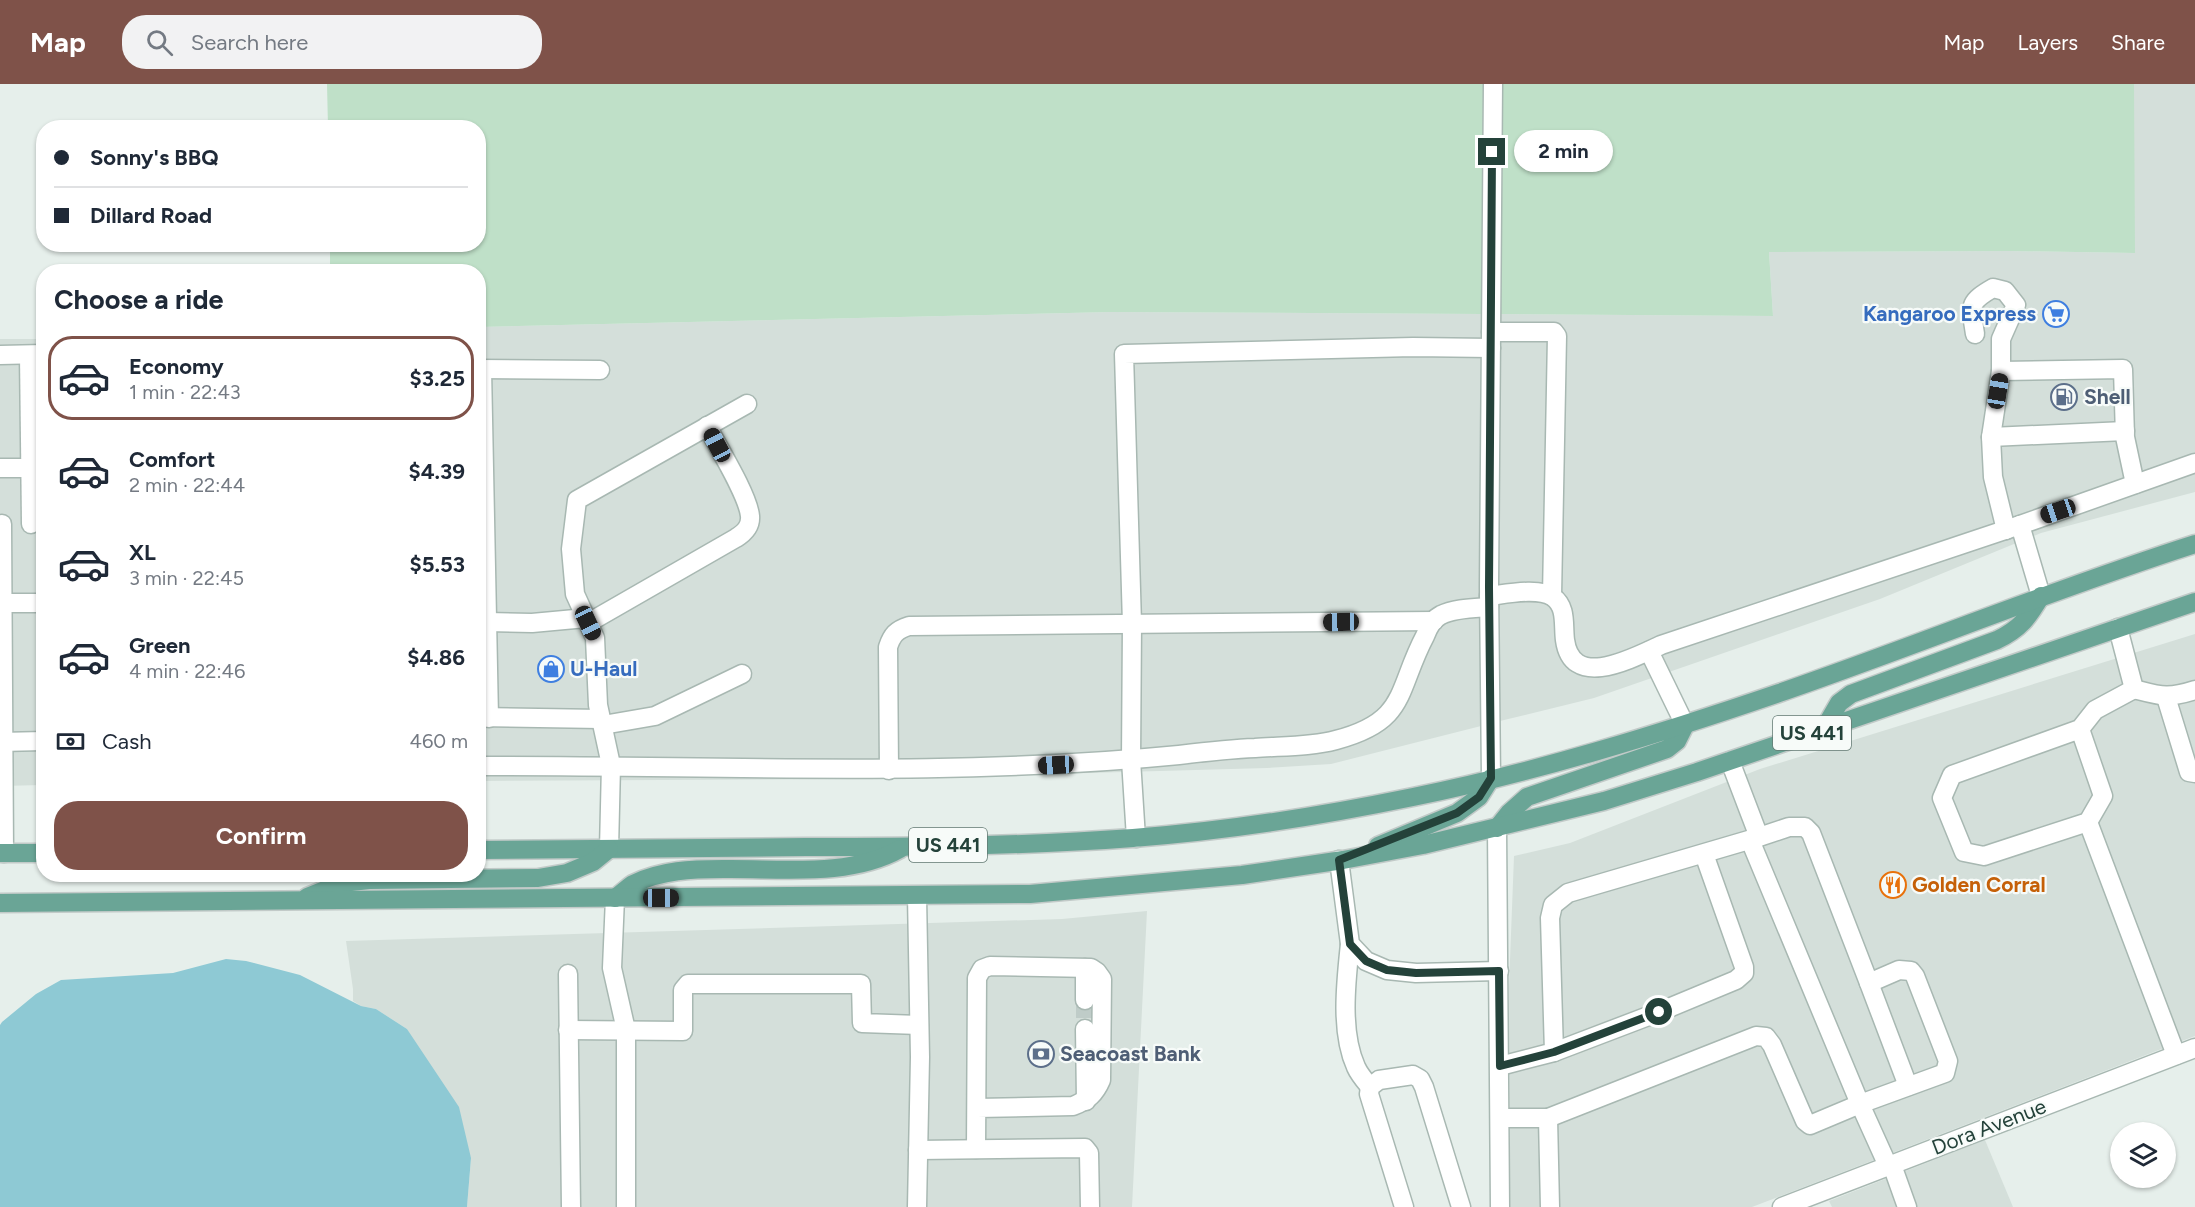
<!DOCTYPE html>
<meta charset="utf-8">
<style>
:root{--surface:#fff;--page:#f2f2f3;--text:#1f2937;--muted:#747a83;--line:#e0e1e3;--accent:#7f5249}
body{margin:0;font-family:Figtree,sans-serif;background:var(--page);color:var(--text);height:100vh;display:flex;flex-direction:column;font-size:22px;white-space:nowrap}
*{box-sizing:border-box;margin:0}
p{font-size:20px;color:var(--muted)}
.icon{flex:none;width:33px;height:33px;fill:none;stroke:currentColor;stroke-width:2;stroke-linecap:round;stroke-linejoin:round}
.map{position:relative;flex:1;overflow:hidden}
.drawer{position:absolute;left:36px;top:180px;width:450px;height:618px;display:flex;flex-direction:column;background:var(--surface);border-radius:24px;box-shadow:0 2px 4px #0004}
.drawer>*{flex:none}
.top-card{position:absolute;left:36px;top:36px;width:450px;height:132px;border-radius:24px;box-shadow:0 2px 4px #0004;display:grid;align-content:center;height:132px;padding:0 18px;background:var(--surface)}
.buttons{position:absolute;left:2110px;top:1038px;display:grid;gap:12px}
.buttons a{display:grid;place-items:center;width:66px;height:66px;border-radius:50%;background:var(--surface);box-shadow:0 2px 4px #0004;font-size:30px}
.end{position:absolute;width:27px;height:27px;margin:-14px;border:8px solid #24423a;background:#fff;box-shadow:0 0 0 3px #fff}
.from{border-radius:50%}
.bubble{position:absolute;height:42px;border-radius:21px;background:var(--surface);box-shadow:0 2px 4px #0004;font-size:20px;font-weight:700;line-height:42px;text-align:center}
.car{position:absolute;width:18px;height:36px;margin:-18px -9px;border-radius:8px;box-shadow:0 0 4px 2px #0007;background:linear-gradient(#222 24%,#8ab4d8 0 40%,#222 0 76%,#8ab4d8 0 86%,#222 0)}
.top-card b{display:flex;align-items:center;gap:21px;height:57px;font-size:22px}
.top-card b+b{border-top:2px solid var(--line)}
.top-card i{width:15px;height:15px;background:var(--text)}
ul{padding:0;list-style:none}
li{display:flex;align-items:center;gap:18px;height:84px;margin:0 12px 9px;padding:0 6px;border:3px solid transparent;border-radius:24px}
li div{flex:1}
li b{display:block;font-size:22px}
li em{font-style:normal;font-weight:700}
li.current{border-color:var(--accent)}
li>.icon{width:54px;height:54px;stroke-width:1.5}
h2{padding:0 18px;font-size:27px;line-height:72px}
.pay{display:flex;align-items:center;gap:15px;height:66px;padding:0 18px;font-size:22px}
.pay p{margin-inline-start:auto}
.primary-button{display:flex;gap:12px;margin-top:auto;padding:12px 18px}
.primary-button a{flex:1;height:69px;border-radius:24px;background:var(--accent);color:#fff;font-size:24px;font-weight:700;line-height:69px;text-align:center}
header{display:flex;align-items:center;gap:36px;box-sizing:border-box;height:84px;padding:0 30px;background:var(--accent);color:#fff}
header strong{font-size:28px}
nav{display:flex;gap:33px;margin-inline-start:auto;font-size:21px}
.search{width:420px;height:54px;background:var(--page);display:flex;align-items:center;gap:15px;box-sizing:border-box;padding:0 21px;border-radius:24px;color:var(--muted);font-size:22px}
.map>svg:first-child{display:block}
.built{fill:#d4dfda}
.green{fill:#bfe0c8}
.water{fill:#8ec9d4}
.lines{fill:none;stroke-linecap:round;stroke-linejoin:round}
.minor-tunnel{stroke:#bfccc8;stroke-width:18;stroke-dasharray:18 9;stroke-linecap:butt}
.minor-casing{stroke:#a8b8b2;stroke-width:21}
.major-casing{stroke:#c2cac8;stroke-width:21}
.minor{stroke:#fff;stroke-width:18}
.major{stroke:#6aa596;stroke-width:18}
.route{stroke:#24423a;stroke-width:8}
.labels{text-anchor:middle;stroke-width:4.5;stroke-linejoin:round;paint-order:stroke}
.shield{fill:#f7fbf9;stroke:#637a73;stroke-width:1.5}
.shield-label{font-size:20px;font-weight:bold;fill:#24423a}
.shop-label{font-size:21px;font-weight:bold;fill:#366cbe;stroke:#f7fbf9;text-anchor:end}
.service-label{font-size:21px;font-weight:bold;fill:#4e5e75;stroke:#f7fbf9;text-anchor:start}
.food-label{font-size:21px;font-weight:bold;fill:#c56008;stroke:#f7fbf9;text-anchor:start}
.street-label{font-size:21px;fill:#24423a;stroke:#f7fbf9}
</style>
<header>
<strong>Map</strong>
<div class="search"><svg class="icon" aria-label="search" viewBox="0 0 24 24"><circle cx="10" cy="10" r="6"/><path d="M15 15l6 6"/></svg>Search here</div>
<nav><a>Map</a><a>Layers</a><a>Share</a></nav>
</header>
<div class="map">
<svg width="2195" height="1123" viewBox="0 0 2195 1123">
<rect width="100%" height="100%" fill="#e6efeb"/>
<g class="built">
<polygon points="2134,0 2195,0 2195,408 2041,449 1880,515 1594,614 1500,637 1499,503 1501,230 1773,232 1769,168 2009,167 2134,169"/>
<polygon points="1110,228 1482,230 1479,503 1481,642 1331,680 1267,684 879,695 479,697 478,243"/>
<polygon points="0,255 43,255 43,701 0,702"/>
<polygon points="2195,550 2195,952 1752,1123 1510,1123 1509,902 1514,772 1570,759 1760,685"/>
<polygon points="1147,827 1132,1123 467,1123 471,1074 407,945 376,925 361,922 353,917 353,905 346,857 1062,835"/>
<polygon points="1985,1056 2013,1123 1832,1123 1829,1117"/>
</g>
<g class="green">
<polygon points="327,0 1483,0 1482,230 1110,228 479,243 478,188 330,187 330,161 478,160 478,44 328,43"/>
<polygon points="1503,0 2134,0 2135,169 2009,167 1769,168 1773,232 1501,230"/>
</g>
<polygon class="water" points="226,875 246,877 300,891 361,922 376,925 407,945 459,1023 471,1074 467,1123 0,1123 0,941 2,938 36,910 61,896 173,889"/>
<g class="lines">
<polyline class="minor-tunnel" points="1085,916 1085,945"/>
<defs>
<g id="minor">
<polyline points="1491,248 1554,248 1557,252 1552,512"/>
<path d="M1975,250C1971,222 1967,219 1993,204L2005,207L2016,221L2001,255V287"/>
<polyline points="0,271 44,270"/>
<polyline points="29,271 31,440"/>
<polyline points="478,285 600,286"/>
<polyline points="482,285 489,634"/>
<polyline points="1991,353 2125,347"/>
<polyline points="0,384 44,384"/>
<polyline points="2,440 4,769"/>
<polyline points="2020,441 2041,512"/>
<polyline points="2006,446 1993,393 1991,353 2001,287 2123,285 2125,353 2135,400"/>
<path d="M1489,512C1506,510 1539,503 1553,513C1567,523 1563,541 1565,556C1572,607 1633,574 1661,561L2020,441L2195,379"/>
<polyline points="0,519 44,519"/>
<polyline points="487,538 532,539 586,534"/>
<path d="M588,539L736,454C744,449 751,443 750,432C748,411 718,363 707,342"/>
<path d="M2118,544L2134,605C2161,612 2167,615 2195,606"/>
<polyline points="1649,567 1685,641"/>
<polyline points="2166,613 2189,688 2195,689"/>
<polyline points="478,633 601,635"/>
<polyline points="603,641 655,632 742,590"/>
<polyline points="2080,645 2103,712 2088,738 1984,772 1964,768 1942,714 1952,691 2080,645 2095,626 2134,605"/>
<polyline points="0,658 44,657"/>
<polyline points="1730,677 1759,753 1789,743 1805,743 1811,749 1869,899 1899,886 1911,887 1915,892 1948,977 1945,989 1860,1020 1888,1082"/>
<path d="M478,682C712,681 946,694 1179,671C1204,668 1229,665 1255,664C1281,662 1310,663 1336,656C1408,637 1396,607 1425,552C1428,544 1433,535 1441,531C1454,524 1475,524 1489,523"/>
<path d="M889,686L888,563C892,551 896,546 909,542L1434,537"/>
<polyline points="1491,694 1489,503 1493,0"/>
<polyline points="2088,738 2176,971"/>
<polyline points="1497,744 1500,1123"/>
<polyline points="1136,754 1131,676 1132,540 1124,270 1413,263 1491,264"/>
<polyline points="609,765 611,681 598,621 595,554 575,510 571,465 577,416 747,320"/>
<polyline points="1339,776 1350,860 1366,877 1387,886 1416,889 1499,887"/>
<polyline points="615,814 612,884 626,946 626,1123"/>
<path d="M1350,860C1346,898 1340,948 1356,983C1359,990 1365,997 1370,1003"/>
<polyline points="1085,884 1085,916"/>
<polyline points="568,890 571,1123"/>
<polyline points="1869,899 1908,1002"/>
<polyline points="1085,945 1086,1017"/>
<polyline points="568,946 683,947 683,906 688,900 861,900 862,939 919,941"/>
<polyline points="1554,968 1659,928 1736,896 1744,889 1744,883 1704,770"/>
<polyline points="1500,982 1554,968 1550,834 1553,821 1568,809 1759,753"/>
<polyline points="1500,1034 1548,1034 1550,1123"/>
<polyline points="1548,1034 1756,952 1766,953 1772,961 1805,1037 1810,1041 1860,1020 1750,756"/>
<path d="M976,1065L977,894L982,885L990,882L1091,884L1097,888L1102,895L1101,996C1095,1010 1088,1016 1073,1022L977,1024"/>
<polyline points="918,1066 1085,1064 1089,1069 1090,1123"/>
<polyline points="1892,1081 1907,1123"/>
<polyline points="917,1123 920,973 917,812"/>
<polyline points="1404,1123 1369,1010 1370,1003 1379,996 1413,991 1420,995 1424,1003 1461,1123"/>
<polyline points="1782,1123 2195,964"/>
</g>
<g id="major">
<path d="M1824,645L1839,619L1851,610L1997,556C2020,545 2028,534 2041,512"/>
<polyline points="1497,744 1509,729 1527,713 1667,665 1677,657 1685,641"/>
<polyline points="1378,762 1457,729 1479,713 1491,694"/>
<path d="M478,766C588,765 697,764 806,763C915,763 1024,762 1133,754C1226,747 1321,732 1413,713C1537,688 1659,650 1779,609C1918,561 2054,505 2195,460"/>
<polyline points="0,769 44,769"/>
<polyline points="307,813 342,799 369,796 538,794 567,789 593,778 609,765"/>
<path d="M615,814C621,810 627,804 633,800C662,786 692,785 723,785C781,784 848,794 900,765"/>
<polyline points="0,819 1030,810 1242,791 1343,776 1423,761 1604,717 1697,688 2195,518"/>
</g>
</defs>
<use href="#minor" class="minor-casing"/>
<use href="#major" class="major-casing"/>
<use href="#minor" class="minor"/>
<use href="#major" class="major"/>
</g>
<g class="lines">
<polyline class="route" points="1492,68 1489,503 1491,694 1479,713 1457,729 1339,776 1350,860 1366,877 1387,886 1416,889 1499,887 1500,982 1554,968 1659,928"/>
</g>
<defs>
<symbol id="supermarket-ring" viewBox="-11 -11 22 22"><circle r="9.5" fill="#f7fbf9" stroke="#3f7fe0" stroke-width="1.5"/><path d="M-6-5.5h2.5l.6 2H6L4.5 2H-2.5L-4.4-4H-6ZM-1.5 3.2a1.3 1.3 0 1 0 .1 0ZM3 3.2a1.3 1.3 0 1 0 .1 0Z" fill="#3f7fe0"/></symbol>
<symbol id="fuel-ring" viewBox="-11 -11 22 22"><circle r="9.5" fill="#f7fbf9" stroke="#5c6f8a" stroke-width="1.5"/><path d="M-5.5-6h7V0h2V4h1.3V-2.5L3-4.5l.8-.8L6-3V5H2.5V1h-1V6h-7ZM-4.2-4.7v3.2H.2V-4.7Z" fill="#5c6f8a"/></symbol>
<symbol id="shop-ring" viewBox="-11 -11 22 22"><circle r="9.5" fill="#f7fbf9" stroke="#3f7fe0" stroke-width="1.5"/><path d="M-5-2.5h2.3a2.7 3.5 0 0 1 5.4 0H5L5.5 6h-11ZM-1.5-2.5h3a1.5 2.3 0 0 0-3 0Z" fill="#3f7fe0"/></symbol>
<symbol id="restaurant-ring" viewBox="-11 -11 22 22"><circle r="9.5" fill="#f7fbf9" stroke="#e8710a" stroke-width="1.5"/><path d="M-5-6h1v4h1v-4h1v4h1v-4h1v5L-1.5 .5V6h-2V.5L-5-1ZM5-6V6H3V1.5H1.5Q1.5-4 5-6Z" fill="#e8710a"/></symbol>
<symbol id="bank-ring" viewBox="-11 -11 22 22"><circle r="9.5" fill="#f7fbf9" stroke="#5c6f8a" stroke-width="1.5"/><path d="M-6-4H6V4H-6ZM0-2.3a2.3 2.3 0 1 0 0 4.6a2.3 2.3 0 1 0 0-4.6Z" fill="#5c6f8a"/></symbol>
</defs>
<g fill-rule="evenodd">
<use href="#supermarket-ring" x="2041" y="215" width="30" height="30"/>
<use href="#fuel-ring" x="2049" y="298" width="30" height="30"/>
<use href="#shop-ring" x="536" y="570" width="30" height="30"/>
<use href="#restaurant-ring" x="1878" y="786" width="30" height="30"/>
<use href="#bank-ring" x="1026" y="955" width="30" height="30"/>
</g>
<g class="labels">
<g class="shield">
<rect x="1773" y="632" width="78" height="34" rx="4.5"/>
<rect x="909" y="744" width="78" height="34" rx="4.5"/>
</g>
<g class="shield-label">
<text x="1812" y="656">US 441</text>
<text x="948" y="768">US 441</text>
</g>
<g class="shop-label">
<text x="2036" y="237">Kangaroo Express</text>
<text x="570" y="592" text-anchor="start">U-Haul</text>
</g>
<g class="service-label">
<text x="2084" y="320">Shell</text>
<text x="1060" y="977">Seacoast Bank</text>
</g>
<g class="food-label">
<text x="1912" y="808">Golden Corral</text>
</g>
<g class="street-label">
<text transform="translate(1989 1043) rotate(-21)" y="7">Dora Avenue</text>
</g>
</g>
</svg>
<div class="buttons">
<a><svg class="icon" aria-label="layers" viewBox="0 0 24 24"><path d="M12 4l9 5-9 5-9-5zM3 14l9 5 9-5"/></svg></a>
</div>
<i class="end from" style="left:1659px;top:928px"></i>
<i class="end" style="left:1492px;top:68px"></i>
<div class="bubble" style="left:1514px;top:46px;width:99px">2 min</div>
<i class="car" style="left:1998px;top:307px;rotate:9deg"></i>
<i class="car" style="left:717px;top:361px;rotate:332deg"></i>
<i class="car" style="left:2058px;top:427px;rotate:251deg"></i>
<i class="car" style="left:1341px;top:538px;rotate:269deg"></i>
<i class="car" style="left:588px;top:539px;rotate:155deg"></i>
<i class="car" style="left:1056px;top:681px;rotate:267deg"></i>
<i class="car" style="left:661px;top:814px;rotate:90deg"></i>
<div class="top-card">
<b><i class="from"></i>Sonny's BBQ</b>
<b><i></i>Dillard Road</b>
</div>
<section class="drawer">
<h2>Choose a ride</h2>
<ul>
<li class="current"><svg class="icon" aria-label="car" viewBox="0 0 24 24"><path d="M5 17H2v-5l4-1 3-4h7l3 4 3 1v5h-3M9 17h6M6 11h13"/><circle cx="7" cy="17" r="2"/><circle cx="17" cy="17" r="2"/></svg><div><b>Economy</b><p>1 min · 22:43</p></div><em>$3.25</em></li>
<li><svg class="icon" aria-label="car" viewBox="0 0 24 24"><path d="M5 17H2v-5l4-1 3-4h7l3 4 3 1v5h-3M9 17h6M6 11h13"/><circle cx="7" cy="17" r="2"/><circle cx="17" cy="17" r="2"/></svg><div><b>Comfort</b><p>2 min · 22:44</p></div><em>$4.39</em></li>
<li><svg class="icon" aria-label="car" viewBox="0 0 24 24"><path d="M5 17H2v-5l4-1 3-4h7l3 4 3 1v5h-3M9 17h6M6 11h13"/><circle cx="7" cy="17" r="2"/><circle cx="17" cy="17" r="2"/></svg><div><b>XL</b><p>3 min · 22:45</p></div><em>$5.53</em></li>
<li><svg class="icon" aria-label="car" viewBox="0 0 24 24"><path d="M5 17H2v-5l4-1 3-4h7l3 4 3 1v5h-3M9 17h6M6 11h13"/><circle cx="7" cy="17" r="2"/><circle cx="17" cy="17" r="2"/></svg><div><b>Green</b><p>4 min · 22:46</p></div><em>$4.86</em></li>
</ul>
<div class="pay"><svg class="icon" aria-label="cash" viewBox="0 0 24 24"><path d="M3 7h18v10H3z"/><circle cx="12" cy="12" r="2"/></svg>Cash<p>460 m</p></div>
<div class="primary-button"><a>Confirm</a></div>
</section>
</div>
